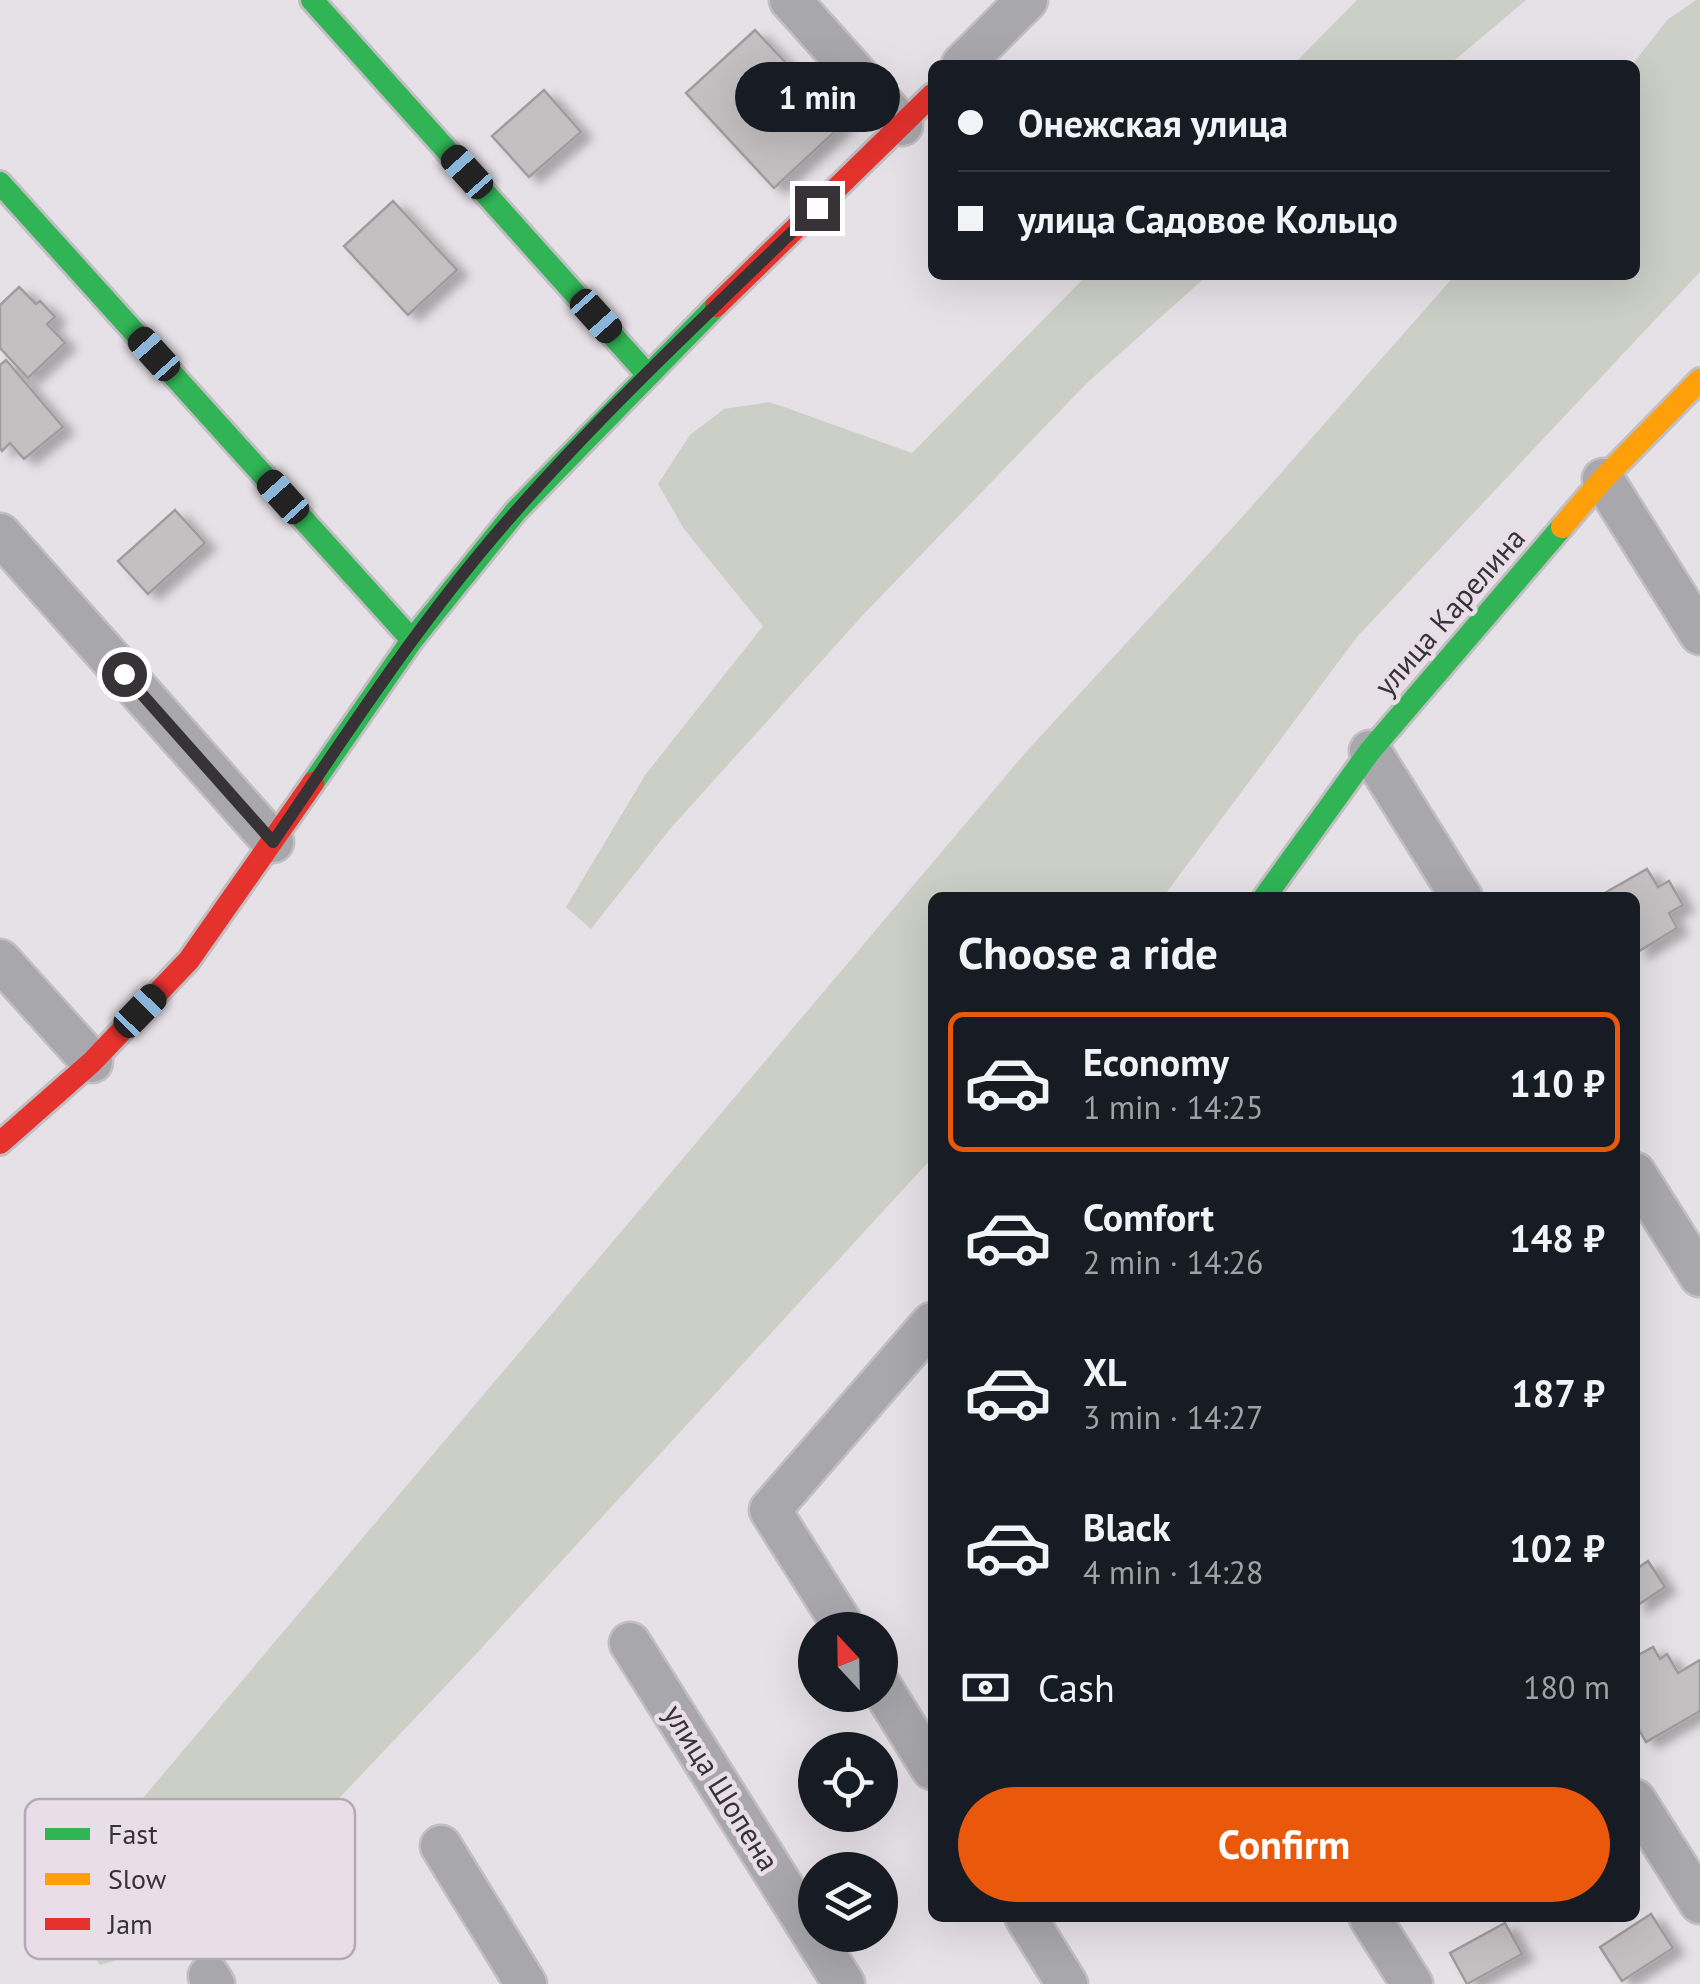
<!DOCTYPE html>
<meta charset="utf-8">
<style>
:root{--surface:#171b24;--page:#20242c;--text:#f1f3f6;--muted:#9ea1a6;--line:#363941;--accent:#ea580c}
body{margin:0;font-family:"PT Sans",sans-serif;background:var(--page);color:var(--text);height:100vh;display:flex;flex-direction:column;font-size:38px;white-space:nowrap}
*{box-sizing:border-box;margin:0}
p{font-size:32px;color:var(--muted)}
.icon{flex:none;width:55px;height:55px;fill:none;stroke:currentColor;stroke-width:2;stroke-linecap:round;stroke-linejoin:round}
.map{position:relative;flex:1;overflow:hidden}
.drawer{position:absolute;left:928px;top:892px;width:712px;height:1030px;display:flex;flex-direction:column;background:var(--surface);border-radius:15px;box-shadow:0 10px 40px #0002}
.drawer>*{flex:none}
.guide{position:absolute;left:928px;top:60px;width:712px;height:220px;border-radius:15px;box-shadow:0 10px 40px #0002;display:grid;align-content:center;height:220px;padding:0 30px;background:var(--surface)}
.needle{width:65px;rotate:338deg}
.buttons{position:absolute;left:798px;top:1612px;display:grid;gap:20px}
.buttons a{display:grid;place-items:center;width:100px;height:100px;border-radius:50%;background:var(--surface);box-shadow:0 10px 40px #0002;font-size:50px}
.end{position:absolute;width:45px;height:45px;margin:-22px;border:12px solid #363236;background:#fff;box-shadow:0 0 0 5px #fff}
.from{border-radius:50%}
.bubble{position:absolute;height:70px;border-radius:35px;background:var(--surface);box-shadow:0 10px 40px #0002;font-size:32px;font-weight:700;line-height:70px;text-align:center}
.car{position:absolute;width:30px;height:60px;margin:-30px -15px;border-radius:12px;box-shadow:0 0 8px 2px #0007;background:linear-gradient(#222 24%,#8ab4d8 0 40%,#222 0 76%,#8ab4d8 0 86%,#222 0)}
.guide b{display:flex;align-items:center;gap:35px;height:95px;font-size:38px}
.guide b+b{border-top:2px solid var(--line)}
.guide i{width:25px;height:25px;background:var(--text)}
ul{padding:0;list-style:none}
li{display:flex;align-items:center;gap:30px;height:140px;margin:0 20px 15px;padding:0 10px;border:5px solid transparent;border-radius:15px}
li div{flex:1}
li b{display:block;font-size:38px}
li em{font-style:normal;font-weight:700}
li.on{border-color:var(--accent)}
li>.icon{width:90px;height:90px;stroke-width:1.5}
h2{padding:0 30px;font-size:45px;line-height:120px}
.pay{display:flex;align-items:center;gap:25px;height:110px;padding:0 30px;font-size:38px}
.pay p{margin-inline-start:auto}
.primary-button{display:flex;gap:20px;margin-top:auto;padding:20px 30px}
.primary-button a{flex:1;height:115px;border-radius:60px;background:var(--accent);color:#fff;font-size:40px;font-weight:700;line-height:115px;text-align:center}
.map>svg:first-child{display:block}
.green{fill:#cbcfc6}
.building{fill:#c4bfc1;stroke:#a09c9d;stroke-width:2.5;filter:url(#shadow)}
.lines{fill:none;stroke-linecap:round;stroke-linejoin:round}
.street-casing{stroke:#c2bfc2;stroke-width:45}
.fast-casing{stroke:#c2bfc2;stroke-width:28}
.slow-casing{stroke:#c2bfc2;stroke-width:28}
.jam-casing{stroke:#c2bfc2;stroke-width:28}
.street{stroke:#a8a7ac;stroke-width:40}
.fast{stroke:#30b455;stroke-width:22}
.slow{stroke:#ff9f0a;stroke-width:22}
.jam{stroke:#e5322d;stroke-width:22}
.route{stroke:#363236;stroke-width:12}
.labels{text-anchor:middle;stroke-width:9;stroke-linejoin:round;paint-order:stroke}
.street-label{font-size:30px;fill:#363236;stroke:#e9dee8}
.key{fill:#e9dee8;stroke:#b3aab3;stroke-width:2.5}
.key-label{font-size:28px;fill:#363236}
</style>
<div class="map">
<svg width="1700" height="1984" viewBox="0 0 1700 1984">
<defs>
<filter id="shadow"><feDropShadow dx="11" dy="6" stdDeviation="5" flood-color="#0004"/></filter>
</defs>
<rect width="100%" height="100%" fill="#e6e1e6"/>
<g class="green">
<polygon points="1357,0 1526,0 1449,65 1293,65"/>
<polygon points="1696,0 1700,0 1700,272 1357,637 1163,897 932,898 932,1158 477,1653 246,1896 174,1944 100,1965 73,1930 74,1889 127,1817 1026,752 1245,514 1455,275 1635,275 1635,65 1632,65 1667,20"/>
<polygon points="1087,275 1208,275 1087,383 862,616 670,829 591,929 566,907 646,774 763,626 684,529 658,484 690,435 724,409 770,402 912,453"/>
</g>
<g class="building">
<polygon points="755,30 843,124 774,188 686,93"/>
<polygon points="544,90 581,132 529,177 492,136"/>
<polygon points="393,201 457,270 408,315 344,246"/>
<polygon points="19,287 36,304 40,301 55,317 47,324 65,343 28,378 0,348 0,305"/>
<polygon points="6,360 63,427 24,459 10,443 2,451 0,448 0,365"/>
<polygon points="175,510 205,543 148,594 118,561"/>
<polygon points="1647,869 1658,887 1669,881 1683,905 1669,913 1677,928 1636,953 1635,898 1601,895"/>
<polygon points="1648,1561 1665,1587 1635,1607 1635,1570"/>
<polygon points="1653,1647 1660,1659 1667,1654 1678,1673 1700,1660 1700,1711 1646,1742 1635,1723 1635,1657"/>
<polygon points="1651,1914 1673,1948 1622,1981 1600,1947"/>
<polygon points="1505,1923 1522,1954 1467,1984 1450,1953"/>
</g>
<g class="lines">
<defs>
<g id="street">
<polyline points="790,0 902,125"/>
<polyline points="962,65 1027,0"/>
<polyline points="1603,479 1700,634"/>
<polyline points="0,534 273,842"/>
<polyline points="1370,751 1462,898"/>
<polyline points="0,960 92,1062"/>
<polyline points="1635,1173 1700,1276"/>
<polyline points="846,1630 770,1510 932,1323"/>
<polyline points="630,1643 844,1984"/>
<polyline points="880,1685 932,1769"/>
<polyline points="1635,1800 1700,1903"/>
<polyline points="441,1846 526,1984"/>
<polyline points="1026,1918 1067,1984"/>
<polyline points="1370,1918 1412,1984"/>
<polyline points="209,1976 214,1984"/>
</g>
<g id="fast">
<polyline points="312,0 647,374"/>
<polyline points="0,183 412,640"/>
<polyline points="313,783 412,640 516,511 716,306"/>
<polyline points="1264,898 1370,751 1562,527"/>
</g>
<polyline id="slow" points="1562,527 1603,479 1700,380"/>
<g id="jam">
<polyline points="716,306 932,95"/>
<polyline points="0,1143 92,1062 189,960 313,783"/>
</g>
</defs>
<use href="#street" class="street-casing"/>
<use href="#fast" class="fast-casing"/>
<use href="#slow" class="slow-casing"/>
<use href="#jam" class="jam-casing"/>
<use href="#street" class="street"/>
<use href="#fast" class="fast"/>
<use href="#slow" class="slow"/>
<use href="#jam" class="jam"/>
</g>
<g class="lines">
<path class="route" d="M124,674L273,842C350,729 425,613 516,511C610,404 715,307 817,208"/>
</g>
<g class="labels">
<g class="street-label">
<text transform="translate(1450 612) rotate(-49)" y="10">улица Карелина</text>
<text transform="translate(721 1788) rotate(58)" y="10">улица Шопена</text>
</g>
</g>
<rect x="25" y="1799" width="330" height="160" rx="15" class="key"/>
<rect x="45" y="1828" width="45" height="12" fill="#30b455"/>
<rect x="45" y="1873" width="45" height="12" fill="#ff9f0a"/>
<rect x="45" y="1918" width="45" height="12" fill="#e5322d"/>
<g class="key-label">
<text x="108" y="1844">Fast</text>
<text x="108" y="1889">Slow</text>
<text x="108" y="1934">Jam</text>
</g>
</svg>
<div class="buttons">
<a><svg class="needle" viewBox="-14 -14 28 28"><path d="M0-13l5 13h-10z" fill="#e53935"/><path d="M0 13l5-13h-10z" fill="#9ea1a6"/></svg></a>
<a><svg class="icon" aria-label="locate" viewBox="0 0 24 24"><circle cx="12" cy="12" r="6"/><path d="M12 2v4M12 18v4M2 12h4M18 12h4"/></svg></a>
<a><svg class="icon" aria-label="layers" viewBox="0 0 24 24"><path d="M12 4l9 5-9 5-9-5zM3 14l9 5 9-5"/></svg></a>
</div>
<i class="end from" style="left:124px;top:674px"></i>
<i class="end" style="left:817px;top:208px"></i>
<div class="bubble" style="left:735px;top:62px;width:165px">1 min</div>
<i class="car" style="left:467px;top:172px;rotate:318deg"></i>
<i class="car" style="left:596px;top:316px;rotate:138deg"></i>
<i class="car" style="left:154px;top:354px;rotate:318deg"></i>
<i class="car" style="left:283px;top:497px;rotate:318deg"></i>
<i class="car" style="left:140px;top:1011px;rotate:44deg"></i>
<div class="guide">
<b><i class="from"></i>Онежская улица</b>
<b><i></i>улица Садовое Кольцо</b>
</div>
<section class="drawer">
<h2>Choose a ride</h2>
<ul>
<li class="on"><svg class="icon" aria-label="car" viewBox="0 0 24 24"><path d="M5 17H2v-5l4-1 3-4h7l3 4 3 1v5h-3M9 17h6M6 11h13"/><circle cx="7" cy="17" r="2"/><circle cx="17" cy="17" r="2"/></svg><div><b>Economy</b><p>1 min · 14:25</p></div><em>110 ₽</em></li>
<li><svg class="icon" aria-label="car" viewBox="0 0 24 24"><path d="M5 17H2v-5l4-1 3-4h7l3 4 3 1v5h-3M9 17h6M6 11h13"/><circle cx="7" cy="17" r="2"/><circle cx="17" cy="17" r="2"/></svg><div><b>Comfort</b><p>2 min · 14:26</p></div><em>148 ₽</em></li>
<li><svg class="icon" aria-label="car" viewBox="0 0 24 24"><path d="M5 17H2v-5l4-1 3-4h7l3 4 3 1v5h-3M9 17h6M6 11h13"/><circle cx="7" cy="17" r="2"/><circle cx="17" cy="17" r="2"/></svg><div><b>XL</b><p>3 min · 14:27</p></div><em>187 ₽</em></li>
<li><svg class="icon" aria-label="car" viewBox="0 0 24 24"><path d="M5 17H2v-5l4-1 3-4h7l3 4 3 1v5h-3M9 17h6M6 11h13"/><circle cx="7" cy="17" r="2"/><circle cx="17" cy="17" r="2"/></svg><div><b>Black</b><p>4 min · 14:28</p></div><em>102 ₽</em></li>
</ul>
<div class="pay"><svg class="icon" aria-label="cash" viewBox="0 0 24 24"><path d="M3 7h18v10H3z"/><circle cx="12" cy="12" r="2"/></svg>Cash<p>180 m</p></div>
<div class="primary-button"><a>Confirm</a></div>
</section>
</div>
